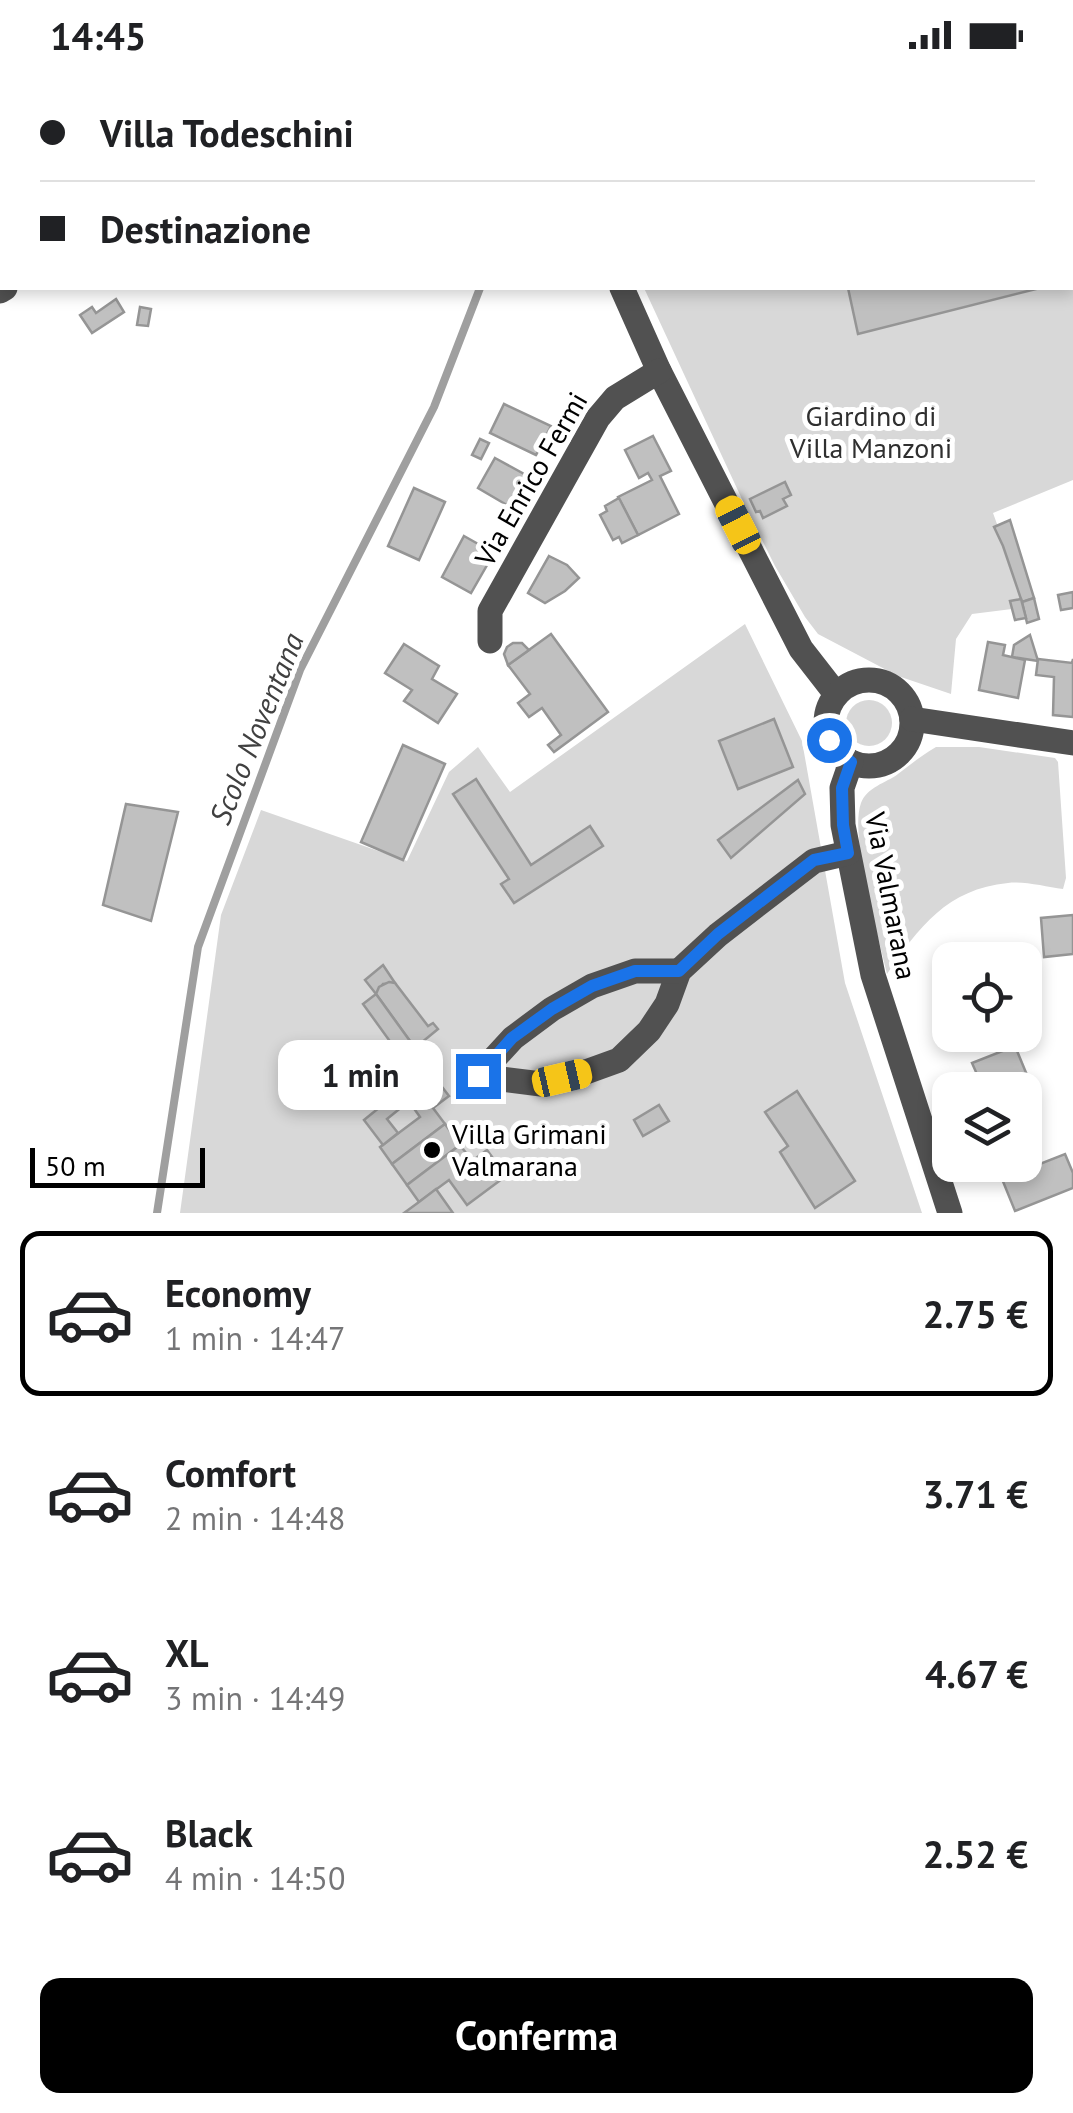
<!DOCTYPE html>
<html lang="it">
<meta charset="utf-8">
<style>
:root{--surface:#fff;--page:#f6f6f6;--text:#202124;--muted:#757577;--line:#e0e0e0;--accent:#000}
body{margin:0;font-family:"PT Sans",sans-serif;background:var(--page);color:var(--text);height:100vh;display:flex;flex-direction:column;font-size:38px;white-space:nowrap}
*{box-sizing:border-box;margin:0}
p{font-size:32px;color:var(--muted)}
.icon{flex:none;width:55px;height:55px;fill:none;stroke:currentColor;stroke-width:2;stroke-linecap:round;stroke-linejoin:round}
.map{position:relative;height:1143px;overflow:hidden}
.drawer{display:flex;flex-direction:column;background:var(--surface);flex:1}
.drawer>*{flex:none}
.banner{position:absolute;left:0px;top:0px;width:1075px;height:220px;box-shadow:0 5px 15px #0003;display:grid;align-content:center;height:220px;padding:0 40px;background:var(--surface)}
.controls{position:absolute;left:932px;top:872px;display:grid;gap:20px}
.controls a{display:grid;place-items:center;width:110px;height:110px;border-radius:20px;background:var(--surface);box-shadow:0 5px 15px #0003;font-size:50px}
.scale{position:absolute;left:30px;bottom:25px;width:175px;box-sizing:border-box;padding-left:10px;border:5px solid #000;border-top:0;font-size:28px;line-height:35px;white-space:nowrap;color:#000;-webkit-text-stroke:8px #fff;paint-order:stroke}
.end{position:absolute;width:45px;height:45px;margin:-22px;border:12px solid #1a73e8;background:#fff;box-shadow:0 0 0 5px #fff}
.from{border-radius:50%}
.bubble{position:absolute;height:70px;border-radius:20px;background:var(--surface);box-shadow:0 5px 15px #0003;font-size:32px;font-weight:600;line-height:70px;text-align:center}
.car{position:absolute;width:30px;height:60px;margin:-30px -15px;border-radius:12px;box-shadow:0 0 8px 2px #0007;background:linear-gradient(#f5c518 24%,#345 0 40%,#f5c518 0 76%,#345 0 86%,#f5c518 0)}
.banner b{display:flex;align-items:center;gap:35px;height:95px;font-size:38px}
.banner b+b{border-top:2px solid var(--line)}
.banner i{width:25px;height:25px;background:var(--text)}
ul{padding:18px 0 0;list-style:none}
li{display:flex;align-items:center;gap:30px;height:165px;margin:0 20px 15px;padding:0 20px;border:5px solid transparent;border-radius:20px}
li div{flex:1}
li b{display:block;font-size:38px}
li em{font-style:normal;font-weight:600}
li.on{border-color:var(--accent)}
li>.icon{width:90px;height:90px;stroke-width:1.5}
.button{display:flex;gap:20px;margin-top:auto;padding:20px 40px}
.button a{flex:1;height:115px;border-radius:20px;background:var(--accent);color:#fff;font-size:40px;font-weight:600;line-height:115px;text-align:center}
.status{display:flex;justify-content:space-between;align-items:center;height:70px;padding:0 50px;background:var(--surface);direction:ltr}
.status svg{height:28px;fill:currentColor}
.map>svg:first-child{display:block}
.green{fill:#d8d8d8}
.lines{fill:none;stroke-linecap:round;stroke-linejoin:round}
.stream{stroke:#9f9f9f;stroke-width:8}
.building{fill:#c0c0c0;stroke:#959595;stroke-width:2.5}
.minor{stroke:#515151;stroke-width:25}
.route{stroke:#1a73e8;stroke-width:12}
.poi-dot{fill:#000;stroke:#fff;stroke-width:4}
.labels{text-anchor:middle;stroke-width:10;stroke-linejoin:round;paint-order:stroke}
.park-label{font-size:28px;fill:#2f2f2f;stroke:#fff}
.street-label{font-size:28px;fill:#000;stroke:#fff}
.poi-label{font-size:28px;fill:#000;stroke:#fff;text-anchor:start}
.water-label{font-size:30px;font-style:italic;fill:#404040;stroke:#fff}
</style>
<div class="status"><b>14:45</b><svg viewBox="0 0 49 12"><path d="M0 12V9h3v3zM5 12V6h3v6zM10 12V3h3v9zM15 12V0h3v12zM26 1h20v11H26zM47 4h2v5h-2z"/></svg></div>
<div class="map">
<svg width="1073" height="1143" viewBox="0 0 1073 1143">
<rect width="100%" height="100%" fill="#fff"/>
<g class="green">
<polygon points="577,0 968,0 970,2 578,2"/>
<polygon points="1073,162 1073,410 993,443 1027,537 972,544 956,569 951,624 898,606 818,564 805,547 775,496 747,440 644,218 1072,218"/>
<polygon points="745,554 802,671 845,913 922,1143 180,1143 221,845 261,740 407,791 449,702 478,677 510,722"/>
<circle cx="869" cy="653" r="23"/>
<path d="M936,677H979L1055,688L1058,692L1066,808L1063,819C1046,817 1025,811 1008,813C947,819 919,857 887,904C879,868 849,765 861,733C867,717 886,713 898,704C910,695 922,685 936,677Z"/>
</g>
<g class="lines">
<g class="stream">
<polyline points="508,0 508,2"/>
<polyline points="157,1143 198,877 300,600 434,337 480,218"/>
</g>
</g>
<g class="building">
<polygon points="147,0 208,0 204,2 149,2"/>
<polygon points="257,0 302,0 298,2 259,2"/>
<polygon points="848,218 1040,218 858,264"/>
<polygon points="116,229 124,242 92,263 80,245 92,237 96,243"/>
<polygon points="140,237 151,239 148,256 137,255"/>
<polygon points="504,334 551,356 536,385 490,363"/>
<polygon points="653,366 671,401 660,406 679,444 638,465 618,427 652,410 648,403 639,408 625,380"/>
<polygon points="480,369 489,373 481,389 472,385"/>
<polygon points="495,388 535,410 517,441 478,418"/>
<polygon points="785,412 791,425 783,429 787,436 763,448 760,441 756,442 750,429"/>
<polygon points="414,418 445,432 419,490 388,476"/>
<polygon points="619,428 638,465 622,473 619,467 613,470 600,445 607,441 605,436"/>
<polygon points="1010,450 1034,528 1022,532 1003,476 994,457"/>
<polygon points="464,466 494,483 471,523 442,507"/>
<polygon points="549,486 567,495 579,508 565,521 545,533 528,523"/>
<polygon points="1073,522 1073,538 1061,540 1058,525"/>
<polygon points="1034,528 1039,549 1027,553 1022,532"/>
<polygon points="1021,529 1026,548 1015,550 1010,531"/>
<polygon points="551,564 608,642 554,682 548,675 561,665 542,638 529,647 518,633 530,624 508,595"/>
<polygon points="1030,565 1038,591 1012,587 1014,575"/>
<polygon points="988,572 1005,575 1003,585 1025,590 1018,628 979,620"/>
<polygon points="513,573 522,573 529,580 508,595 504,584 507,577"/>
<polygon points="404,574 439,596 432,609 457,624 438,653 404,631 412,620 385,603"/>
<polygon points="1038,589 1072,593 1073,589 1073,647 1053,645 1054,607 1036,605"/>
<polygon points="774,649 793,697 738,719 719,671"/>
<polygon points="403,675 445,694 403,790 361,772"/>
<polygon points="476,709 531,795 590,756 603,776 514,833 501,814 509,809 453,724"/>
<polygon points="798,710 805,724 731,788 718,770"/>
<polygon points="126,734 178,742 151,851 103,835"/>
<polygon points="1073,845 1073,884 1044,887 1041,848"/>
<polygon points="383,895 395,913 383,914 376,924 365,910"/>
<polygon points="389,912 395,913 428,956 433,953 438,959 415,978 376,924 379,917"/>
<polygon points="376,924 415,978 402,988 363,934"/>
<polygon points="1015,976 1034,1022 1025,1025 1025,1020 984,1020 972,993"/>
<polygon points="429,1000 449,1026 433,1038 445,1054 392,1094 380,1077 420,1047 401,1020"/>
<polygon points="401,1020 408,1032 387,1049 398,1063 383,1075 364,1050"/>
<polygon points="797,1021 855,1111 815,1138 780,1082 788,1076 765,1042"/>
<polygon points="659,1035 669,1051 643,1066 634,1050"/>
<polygon points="445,1054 460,1075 407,1115 392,1094"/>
<polygon points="460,1075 472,1091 487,1080 506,1106 467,1135 449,1110 419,1132 407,1115"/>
<polygon points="1065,1084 1073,1103 1073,1118 1015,1141 1002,1109"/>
<polygon points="436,1119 453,1143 404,1143 419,1132"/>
</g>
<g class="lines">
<g class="minor">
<polyline points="557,0 557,2"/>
<polyline points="328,2 332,0"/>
<polyline points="622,218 659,301 801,579 836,624"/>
<polyline points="0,221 5,218"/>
<polyline points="490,571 490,541 598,348 615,328 659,301"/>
<circle cx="869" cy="653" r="43"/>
<polyline points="912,649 1073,673"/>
<polyline points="851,692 842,718 843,755 873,905 950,1143"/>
<polyline points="478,1006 541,1014 583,1003 619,990 649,961 667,934 679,901 718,865 814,791 848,783"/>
<polyline points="478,1006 513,968 552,939 592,916 635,901 679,901"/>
</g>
</g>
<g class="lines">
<polyline class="route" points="478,1006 512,968 552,939 592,916 635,901 679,901 718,864 814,790 848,783 843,755 842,718 851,692 838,683 829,670"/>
</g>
<circle class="poi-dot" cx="432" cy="1080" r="10"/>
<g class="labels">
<g class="park-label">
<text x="871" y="356">Giardino di<tspan x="871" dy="32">Villa Manzoni</tspan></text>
</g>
<g class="street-label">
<text transform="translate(531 409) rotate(-60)" y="10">Via Enrico Fermi</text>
<text transform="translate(891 826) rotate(79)" y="10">Via Valmarana</text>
</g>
<g class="poi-label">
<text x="452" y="1074">Villa Grimani<tspan x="452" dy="32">Valmarana</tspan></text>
</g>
<g class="water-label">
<text transform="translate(257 659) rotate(-68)" y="10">Scolo Noventana</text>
</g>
</g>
</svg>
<div class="controls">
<a><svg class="icon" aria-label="locate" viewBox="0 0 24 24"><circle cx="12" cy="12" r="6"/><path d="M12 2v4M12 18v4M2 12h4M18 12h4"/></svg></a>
<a><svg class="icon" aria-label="layers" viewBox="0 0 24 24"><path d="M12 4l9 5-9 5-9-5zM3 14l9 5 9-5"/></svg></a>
</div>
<div class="scale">50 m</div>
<i class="end from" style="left:829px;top:670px"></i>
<i class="end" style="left:478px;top:1006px"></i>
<div class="bubble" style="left:278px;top:970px;width:165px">1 min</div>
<i class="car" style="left:738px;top:455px;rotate:333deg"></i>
<i class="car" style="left:562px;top:1008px;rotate:77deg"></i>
<div class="banner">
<b><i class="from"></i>Villa Todeschini</b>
<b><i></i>Destinazione</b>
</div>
</div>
<section class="drawer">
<ul>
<li class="on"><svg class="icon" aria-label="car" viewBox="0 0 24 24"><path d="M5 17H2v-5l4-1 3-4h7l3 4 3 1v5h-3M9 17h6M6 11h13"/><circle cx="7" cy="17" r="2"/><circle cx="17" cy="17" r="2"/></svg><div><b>Economy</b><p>1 min · 14:47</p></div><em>2.75 €</em></li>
<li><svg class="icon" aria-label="car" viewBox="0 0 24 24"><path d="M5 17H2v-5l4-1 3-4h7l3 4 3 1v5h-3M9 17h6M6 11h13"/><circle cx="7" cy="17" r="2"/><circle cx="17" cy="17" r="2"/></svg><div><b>Comfort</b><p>2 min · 14:48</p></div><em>3.71 €</em></li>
<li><svg class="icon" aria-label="car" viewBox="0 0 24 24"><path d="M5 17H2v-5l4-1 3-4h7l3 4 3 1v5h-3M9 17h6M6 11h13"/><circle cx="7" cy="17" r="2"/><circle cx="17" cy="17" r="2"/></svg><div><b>XL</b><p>3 min · 14:49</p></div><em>4.67 €</em></li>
<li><svg class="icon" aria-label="car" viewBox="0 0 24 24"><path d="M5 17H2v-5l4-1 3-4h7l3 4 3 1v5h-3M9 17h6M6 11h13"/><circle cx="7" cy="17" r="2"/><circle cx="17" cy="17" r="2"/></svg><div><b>Black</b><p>4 min · 14:50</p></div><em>2.52 €</em></li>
</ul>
<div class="button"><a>Conferma</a></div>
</section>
